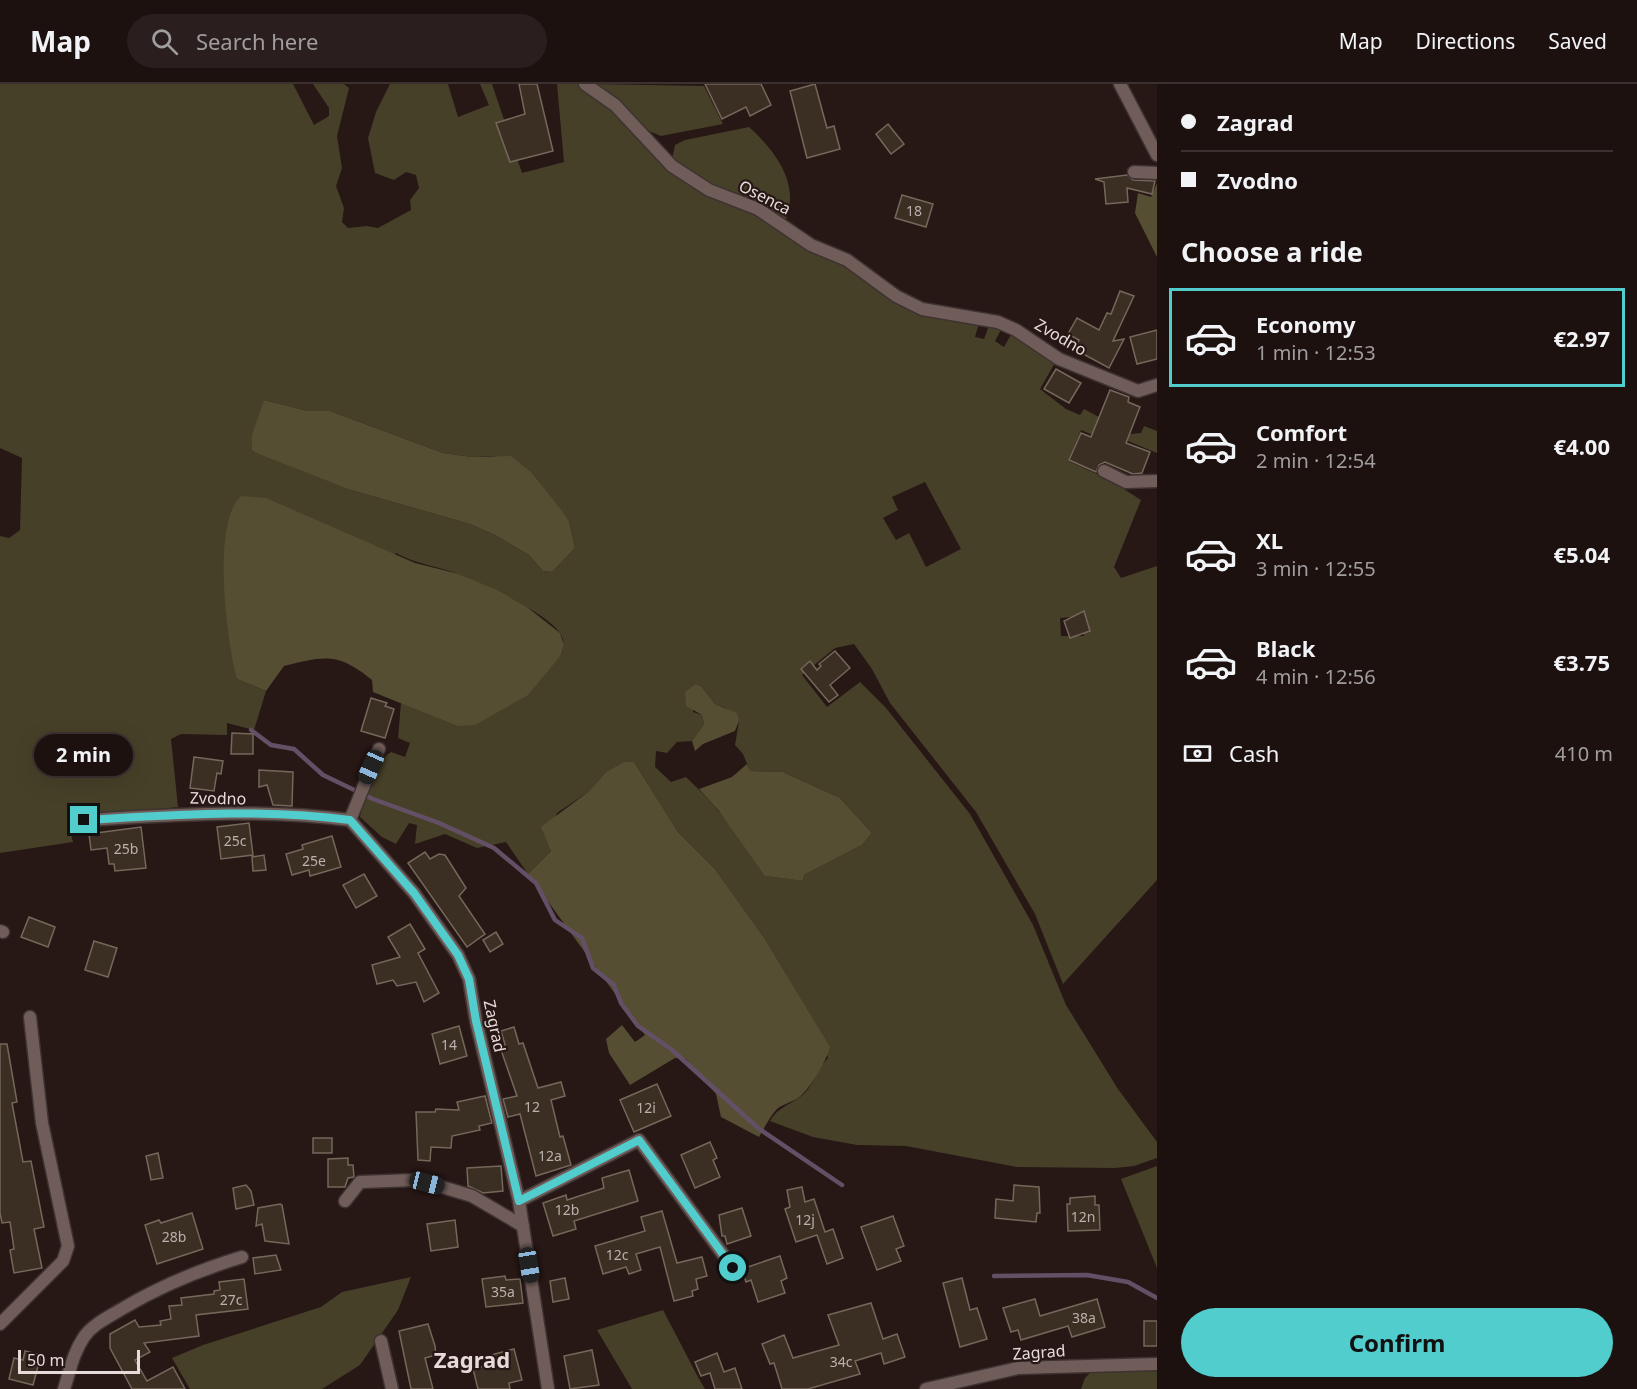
<!DOCTYPE html>
<meta charset="utf-8">
<style>
:root{--surface:#1d1110;--page:#2a1f1e;--text:#f1f3f6;--muted:#a09d9f;--line:#3b3130;--accent:#52cdcd}
body{margin:0;font-family:"Noto Sans",sans-serif;background:var(--page);color:var(--text);height:100vh;display:flex;flex-direction:column;font-size:22px;white-space:nowrap}
*{box-sizing:border-box;margin:0}
p{font-size:20px;color:var(--muted)}
.icon{flex:none;width:33px;height:33px;fill:none;stroke:currentColor;stroke-width:2;stroke-linecap:round;stroke-linejoin:round}
.map{position:relative;flex:1;overflow:hidden}
.panel{display:flex;flex-direction:column;background:var(--surface);width:480px}
.panel>*{flex:none}
.guide{display:grid;align-content:center;height:132px;padding:0 24px;background:var(--surface)}
.scale{position:absolute;left:18px;bottom:15px;width:122px;box-sizing:border-box;padding-left:6px;border:3px solid #e6dbd9;border-top:0;font-size:16px;line-height:21px;white-space:nowrap;color:#e6dbd9;-webkit-text-stroke:4px #271715;paint-order:stroke}
.end{position:absolute;width:27px;height:27px;margin:-14px;border:8px solid #52cdcd;background:#111;box-shadow:0 0 0 3px #111}
.from{border-radius:50%}
.bubble{position:absolute;height:42px;border-radius:21px;background:var(--surface);box-shadow:0 6px 24px #0002,0 0 0 2px var(--line);font-size:20px;font-weight:700;line-height:42px;text-align:center}
.car{position:absolute;width:18px;height:36px;margin:-18px -9px;border-radius:8px;box-shadow:0 0 4px 2px #0007;background:linear-gradient(#222 24%,#8ab4d8 0 40%,#222 0 76%,#8ab4d8 0 86%,#222 0)}
.guide b{display:flex;align-items:center;gap:21px;height:57px;font-size:22px}
.guide b+b{border-top:2px solid var(--line)}
.guide i{width:15px;height:15px;background:var(--text)}
ul{padding:0;list-style:none}
li{display:flex;align-items:center;gap:18px;height:99px;margin:0 12px 9px;padding:0 12px;border:3px solid transparent;border-radius:0px}
li div{flex:1}
li b{display:block;font-size:22px}
li em{font-style:normal;font-weight:700}
li.on{border-color:var(--accent)}
li>.icon{width:54px;height:54px;stroke-width:1.5}
h2{padding:0 24px;font-size:27px;line-height:72px}
.pay{display:flex;align-items:center;gap:15px;height:66px;padding:0 24px;font-size:22px}
.pay p{margin-inline-start:auto}
.action{display:flex;gap:12px;margin-top:auto;padding:12px 24px}
.action a{flex:1;height:69px;border-radius:36px;background:var(--accent);color:#111;font-size:24px;font-weight:700;line-height:69px;text-align:center}
header{display:flex;align-items:center;gap:36px;box-sizing:border-box;height:84px;padding:0 30px;background:var(--surface);border-bottom:2px solid var(--line)}
header strong{font-size:28px}
nav{display:flex;gap:33px;margin-inline-start:auto;font-size:21px}
.search{width:420px;height:54px;background:var(--page);display:flex;align-items:center;gap:15px;box-sizing:border-box;padding:0 21px;border-radius:33px;color:var(--muted);font-size:22px}
main{display:flex;flex:1;min-height:0}
.map>svg:first-child{display:block}
.green{fill:#464028;fill-rule:evenodd}
.forest{fill:#554e33}
.lines{fill:none;stroke-linecap:round;stroke-linejoin:round}
.stream{stroke:#645066;stroke-width:4.5}
.building{fill:#3b2f24;stroke:#76675b;stroke-width:1.5}
.minor-casing{stroke:#3e3332;stroke-width:15}
.minor{stroke:#705d59;stroke-width:12}
.route{stroke:#52cdcd;stroke-width:8}
.labels{text-anchor:middle;stroke-width:4.5;stroke-linejoin:round;paint-order:stroke}
.number-label{font-size:14px;fill:#bbb0ac}
.street-label{font-size:16px;fill:#e6dbd9;stroke:#271715}
.district-label{font-size:22px;font-weight:bold;fill:#e6dbd9;stroke:#271715}
</style>
<header>
<strong>Map</strong>
<div class="search"><svg class="icon" aria-label="search" viewBox="0 0 24 24"><circle cx="10" cy="10" r="6"/><path d="M15 15l6 6"/></svg>Search here</div>
<nav><a>Map</a><a>Directions</a><a>Saved</a></nav>
</header>
<main>
<div class="map">
<svg width="1157" height="1305" viewBox="0 0 1157 1305">
<rect width="100%" height="100%" fill="#271715"/>
<g class="green">
<path d="M0,0H293L314,41L329,32V24L313,0H344L349,4L337,52L342,84L336,102L344,124L342,138L348,144L367,142L378,144L411,126L410,116L419,104L416,91L406,88L394,96L375,89L368,54L376,28L390,0H448L458,33L489,21L480,0H492L522,89L564,78L557,0H579L601,15L656,69L840,176L872,203L898,219L979,239L975,253L984,255L990,239L1002,244L995,257L1004,263L1013,247L1056,277L1040,305L1066,325L1080,331L1084,325L1131,350L1141,349L1144,342L1157,347V369L1116,352L1112,359L1081,346L1068,377L1108,395L1141,416L1114,483L1121,494L1157,482V796L1063,900L1035,830L976,728L890,619L872,585L854,560L835,564L802,591L827,623L860,598L886,624L970,730L1033,841L1066,921L1118,1005L1157,1058V1074L1134,1082L1115,1084L1017,1083L906,1062L857,1061L813,1053L770,1037C778,1023 788,1022 800,1013C814,1003 816,986 828,974L820,947L765,855L715,785L678,748L634,678L605,689L588,708L557,729L547,755L551,767L528,790L506,758L477,764L445,750L415,760L417,741L409,739L396,760L382,753L360,733C363,714 374,678 391,668L405,673L410,659L398,654L401,619L457,642L561,571C564,563 565,557 560,549C544,527 486,502 461,491C439,482 417,481 396,469L237,595L266,607L254,646L227,639V651L181,650L171,655L178,723L67,735L73,758L0,769V452L9,454L20,446L22,374L0,364ZM264,316L308,327H330L443,369L472,373L494,372L533,390L569,437L575,464L552,488L543,487L529,471L495,451L470,440L351,406ZM925,398L961,465L926,483L909,449L896,456L883,434L898,426L892,413ZM1082,532L1084,552H1061L1060,534ZM696,600L701,602L715,620L726,624L739,637L735,661L743,670L750,687L783,688L840,714L872,749L862,761L804,791L803,797L766,792C743,755 717,722 686,693L671,698L655,683L656,667L667,669L677,658L692,657L704,640L702,631L693,628Z"/>
<polygon points="592,0 704,2 723,40 661,52 646,46"/>
<path d="M749,43C776,67 801,101 785,138L709,102L672,75L675,61L685,56Z"/>
<polygon points="1157,1082 1157,1184 1121,1095"/>
<polygon points="411,1193 398,1226 360,1281 322,1305 190,1305 172,1274 203,1261 321,1223 342,1208"/>
<polygon points="663,1226 699,1295 705,1305 632,1305 597,1246"/>
<polygon points="1092,1287 1157,1287 1157,1305 1081,1305 1085,1294"/>
</g>
<g class="forest">
<polygon points="1157,99 1157,173 1135,129 1138,109 1151,113"/>
<polygon points="264,316 308,327 330,327 443,369 472,373 511,372 533,390 562,427 569,437 575,464 552,488 543,487 529,471 495,451 470,440 351,406 259,370 252,366 252,351"/>
<path d="M241,412L266,414L415,479L459,490L499,507L527,523L560,549L564,561L561,571L528,611L475,641L457,642L373,608L372,596C338,568 324,572 284,582L266,607L237,595C227,558 211,439 241,412Z"/>
<polygon points="696,600 701,602 715,620 737,629 739,637 735,647 703,660 695,667 692,657 704,640 702,631 686,622 685,608"/>
<path d="M624,678H634L678,748L715,785L765,855L830,963C827,976 809,1007 798,1014C792,1018 783,1020 777,1025C770,1032 764,1045 759,1053L721,1033L716,1010L686,975L675,974L630,1001L609,969L606,955L622,941L635,958L645,951L528,790L551,767L541,743L588,708L605,689Z"/>
<polygon points="747,680 750,687 783,688 840,714 872,749 862,761 804,791 803,797 765,792 719,727 699,705 732,693"/>
</g>
<g class="lines">
<g class="stream">
<polyline points="251,646 271,661 294,665 323,691 373,715 439,739 494,764 536,799 555,836 582,854 593,884 614,901 621,919 638,942 671,965 758,1044 842,1101"/>
<polyline points="994,1192 1087,1191 1128,1198 1157,1214"/>
</g>
</g>
<g class="building">
<polygon points="519,0 537,0 553,67 510,78 496,39 525,30"/>
<polygon points="705,0 761,0 771,21 750,32 746,23 722,35"/>
<polygon points="815,0 827,44 834,42 840,65 807,74 790,7"/>
<polygon points="888,40 904,60 891,70 876,50"/>
<polygon points="1127,91 1133,96 1155,97 1152,110 1127,104 1128,118 1106,120 1104,98 1095,95"/>
<polygon points="902,111 933,120 926,143 895,134"/>
<polygon points="1120,207 1134,212 1113,257 1124,255 1109,284 1074,265 1079,256 1068,250 1077,234 1099,246 1107,229 1111,230"/>
<polygon points="1157,246 1157,275 1137,280 1130,253"/>
<polygon points="1056,285 1081,299 1069,319 1044,305"/>
<polygon points="1110,306 1129,313 1128,318 1140,323 1126,359 1150,368 1142,389 1133,390 1105,378 1099,381 1096,388 1069,376 1081,349 1091,353"/>
<polygon points="1084,527 1090,547 1070,554 1064,537"/>
<polygon points="835,567 850,584 830,601 838,611 829,618 801,585 810,577 817,586 821,582 819,580"/>
<polygon points="371,614 387,619 385,622 394,625 385,654 361,647"/>
<polygon points="232,649 253,650 253,670 231,670"/>
<polygon points="194,673 223,677 221,690 217,689 214,707 190,704"/>
<polygon points="259,686 293,688 292,722 273,721 267,701 259,703"/>
<polygon points="249,739 253,771 221,775 217,743"/>
<polygon points="141,743 146,784 115,787 114,780 109,780 107,764 91,766 89,750"/>
<polygon points="332,752 341,783 310,792 309,786 292,791 286,770 303,765 302,761"/>
<polygon points="425,768 430,775 439,770 445,771 466,804 459,812 485,850 467,863 408,779"/>
<polygon points="264,771 266,786 253,787 252,773"/>
<polygon points="364,790 377,812 356,824 343,801"/>
<polygon points="29,833 55,843 48,863 21,853"/>
<polygon points="410,840 425,865 418,869 439,909 424,918 416,898 397,902 393,896 377,900 372,881 400,873 388,853"/>
<polygon points="496,848 503,860 490,868 483,856"/>
<polygon points="94,857 117,864 108,893 85,886"/>
<polygon points="459,942 467,972 440,980 432,950"/>
<polygon points="514,943 519,960 523,959 538,1004 561,998 565,1012 551,1016 560,1053 563,1052 571,1081 536,1092 520,1030 508,1033 503,1015 517,1012 501,966 506,964 501,947"/>
<polygon points="0,960 7,960 17,1018 12,1019 23,1078 31,1077 44,1143 34,1145 42,1184 14,1189 10,1166 14,1165 10,1138 2,1139 0,1129"/>
<polygon points="657,1000 671,1032 634,1048 620,1016"/>
<polygon points="485,1012 492,1039 479,1042 480,1046 452,1052 451,1064 431,1063 430,1077 418,1076 416,1028 435,1028 436,1025 459,1026 457,1018"/>
<rect x="313" y="1054" width="19" height="15"/>
<polygon points="710,1058 717,1074 713,1076 720,1093 695,1104 681,1071"/>
<polygon points="158,1069 163,1094 151,1096 146,1072"/>
<polygon points="348,1074 348,1081 353,1081 354,1093 348,1094 345,1103 328,1103 328,1075"/>
<polygon points="501,1082 503,1107 483,1109 468,1102 467,1084"/>
<polygon points="629,1086 638,1117 574,1137 576,1145 553,1152 543,1119 566,1111 567,1116 604,1104 602,1094"/>
<polygon points="246,1101 251,1107 254,1121 236,1125 233,1104"/>
<polygon points="1014,1101 1039,1103 1040,1129 1037,1129 1036,1138 995,1134 996,1115 1013,1117"/>
<polygon points="802,1103 805,1118 814,1115 825,1148 833,1145 843,1174 827,1180 817,1151 796,1158 785,1125 790,1123 787,1106"/>
<polygon points="1095,1112 1095,1121 1099,1121 1100,1146 1068,1147 1067,1120 1070,1120 1070,1114"/>
<polygon points="280,1120 282,1121 289,1160 265,1157 262,1140 256,1142 258,1124"/>
<polygon points="742,1124 751,1152 727,1160 725,1152 722,1152 719,1131"/>
<polygon points="662,1127 677,1179 702,1173 707,1192 696,1195 698,1205 692,1207 693,1212 674,1217 660,1163 636,1170 641,1186 629,1190 626,1183 603,1190 595,1162 645,1147 641,1133"/>
<polygon points="192,1129 203,1165 157,1180 145,1141 159,1136 161,1139"/>
<polygon points="893,1132 904,1162 896,1165 901,1177 877,1186 861,1143"/>
<polygon points="455,1136 458,1163 431,1167 427,1140"/>
<polygon points="276,1171 281,1186 255,1190 253,1174"/>
<polygon points="780,1172 787,1194 781,1197 785,1209 758,1218 751,1196 746,1198 742,1185"/>
<polygon points="505,1192 506,1196 520,1195 523,1219 486,1223 482,1195"/>
<polygon points="565,1194 569,1215 553,1218 550,1197"/>
<polygon points="962,1194 970,1226 977,1224 987,1255 960,1263 943,1199"/>
<polygon points="244,1195 248,1225 196,1231 199,1252 144,1259 150,1268 135,1276 147,1297 173,1283 185,1305 132,1305 110,1264 110,1250 135,1236 139,1243 161,1241 160,1237 171,1235 169,1222 182,1221 181,1214 214,1210 214,1207 220,1206 219,1198"/>
<polygon points="1035,1215 1040,1232 1097,1215 1105,1243 1072,1253 1068,1242 1021,1256 1018,1246 1011,1248 1003,1224"/>
<polygon points="871,1219 883,1255 897,1250 905,1273 884,1280 881,1269 855,1277 860,1290 808,1305 782,1305 774,1279 770,1280 762,1260 784,1251 793,1274 839,1261 828,1231"/>
<rect x="1144" y="1237" width="13" height="25"/>
<polygon points="428,1240 435,1262 436,1271 425,1274 433,1305 411,1305 399,1247"/>
<polygon points="514,1265 522,1296 509,1299 510,1305 478,1305 473,1285 489,1281 487,1272"/>
<polygon points="592,1266 599,1301 570,1305 564,1272"/>
<polygon points="25,1267 41,1271 33,1301 9,1295 14,1274 23,1276"/>
<polygon points="717,1269 724,1288 735,1284 742,1305 715,1305 710,1289 701,1292 695,1278"/>
</g>
<g class="lines">
<defs>
<g id="minor">
<polyline points="585,0 615,21 672,82 709,106 758,125 811,161 847,176 896,212 922,225 998,238 1016,246 1059,275 1138,307 1157,301"/>
<polyline points="1120,0 1157,71"/>
<polyline points="1134,88 1157,89"/>
<polyline points="1104,387 1126,398 1157,397"/>
<path d="M84,736C172,731 263,724 350,736L414,809L458,871L469,895L476,937L519,1117L548,1305"/>
<polyline points="350,736 379,665"/>
<polyline points="0,847 3,848"/>
<polyline points="345,1117 360,1098 414,1096 439,1102 472,1112 523,1142"/>
<polyline points="519,1117 639,1056 733,1184"/>
<polyline points="0,1240 63,1177 68,1162 42,1039 30,933"/>
<polyline points="381,1257 392,1305"/>
<path d="M64,1305C70,1287 73,1269 84,1253C92,1241 107,1234 120,1226C160,1202 199,1186 242,1173"/>
<polyline points="926,1305 1018,1284 1157,1280"/>
</g>
</defs>
<use href="#minor" class="minor-casing"/>
<use href="#minor" class="minor"/>
</g>
<g class="lines">
<path class="route" d="M84,736C172,731 263,724 350,736L414,809L458,871L469,895L476,937L519,1117L639,1056L733,1184"/>
</g>
<g class="labels">
<g class="number-label">
<text x="914" y="132">18</text>
<text x="235" y="762">25c</text>
<text x="126" y="770">25b</text>
<text x="314" y="782">25e</text>
<text x="449" y="966">14</text>
<text x="532" y="1028">12</text>
<text x="646" y="1029">12i</text>
<text x="550" y="1077">12a</text>
<text x="567" y="1131">12b</text>
<text x="1083" y="1138">12n</text>
<text x="805" y="1141">12j</text>
<text x="174" y="1158">28b</text>
<text x="617" y="1176">12c</text>
<text x="503" y="1213">35a</text>
<text x="231" y="1221">27c</text>
<text x="1084" y="1239">38a</text>
<text x="841" y="1283">34c</text>
</g>
<g class="street-label">
<text transform="translate(765 113) rotate(27)" y="6">Osenca</text>
<text transform="translate(1061 253) rotate(30)" y="6">Zvodno</text>
<text transform="translate(218 714) rotate(1)" y="6">Zvodno</text>
<text transform="translate(495 942) rotate(78)" y="6">Zagrad</text>
<text transform="translate(1039 1268) rotate(-4)" y="6">Zagrad</text>
</g>
<g class="district-label">
<text x="472" y="1284">Zagrad</text>
</g>
</g>
</svg>
<div class="scale">50 m</div>
<i class="end from" style="left:733px;top:1184px"></i>
<i class="end" style="left:84px;top:736px"></i>
<div class="bubble" style="left:34px;top:650px;width:99px">2 min</div>
<i class="car" style="left:371px;top:683px;rotate:204deg"></i>
<i class="car" style="left:427px;top:1099px;rotate:104deg"></i>
<i class="car" style="left:529px;top:1181px;rotate:171deg"></i>
</div>
<section class="panel">
<div class="guide">
<b><i class="from"></i>Zagrad</b>
<b><i></i>Zvodno</b>
</div>
<h2>Choose a ride</h2>
<ul>
<li class="on"><svg class="icon" aria-label="car" viewBox="0 0 24 24"><path d="M5 17H2v-5l4-1 3-4h7l3 4 3 1v5h-3M9 17h6M6 11h13"/><circle cx="7" cy="17" r="2"/><circle cx="17" cy="17" r="2"/></svg><div><b>Economy</b><p>1 min · 12:53</p></div><em>€2.97</em></li>
<li><svg class="icon" aria-label="car" viewBox="0 0 24 24"><path d="M5 17H2v-5l4-1 3-4h7l3 4 3 1v5h-3M9 17h6M6 11h13"/><circle cx="7" cy="17" r="2"/><circle cx="17" cy="17" r="2"/></svg><div><b>Comfort</b><p>2 min · 12:54</p></div><em>€4.00</em></li>
<li><svg class="icon" aria-label="car" viewBox="0 0 24 24"><path d="M5 17H2v-5l4-1 3-4h7l3 4 3 1v5h-3M9 17h6M6 11h13"/><circle cx="7" cy="17" r="2"/><circle cx="17" cy="17" r="2"/></svg><div><b>XL</b><p>3 min · 12:55</p></div><em>€5.04</em></li>
<li><svg class="icon" aria-label="car" viewBox="0 0 24 24"><path d="M5 17H2v-5l4-1 3-4h7l3 4 3 1v5h-3M9 17h6M6 11h13"/><circle cx="7" cy="17" r="2"/><circle cx="17" cy="17" r="2"/></svg><div><b>Black</b><p>4 min · 12:56</p></div><em>€3.75</em></li>
</ul>
<div class="pay"><svg class="icon" aria-label="cash" viewBox="0 0 24 24"><path d="M3 7h18v10H3z"/><circle cx="12" cy="12" r="2"/></svg>Cash<p>410 m</p></div>
<div class="action"><a>Confirm</a></div>
</section>
</main>
